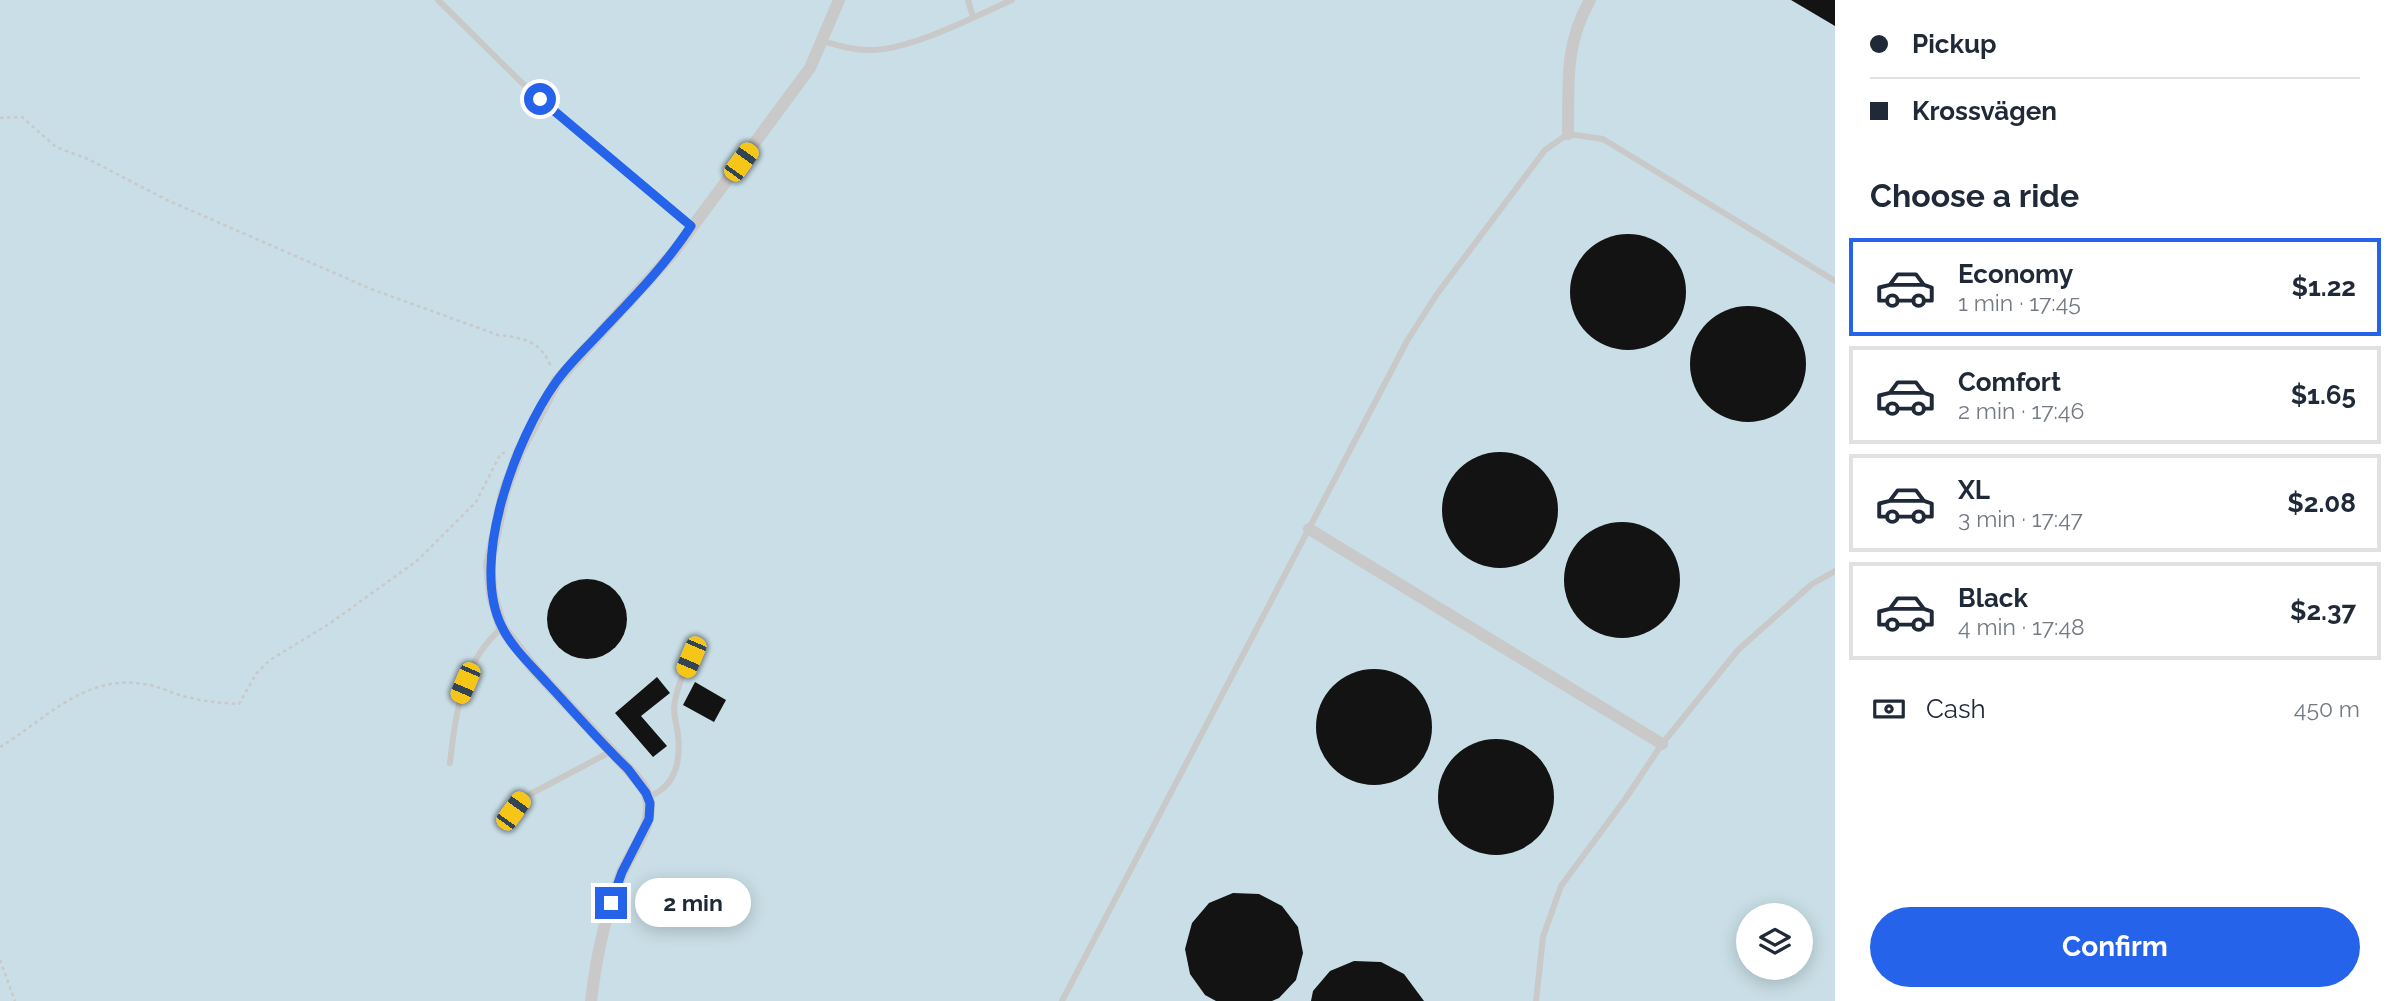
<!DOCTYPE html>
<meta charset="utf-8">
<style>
:root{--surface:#fff;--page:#f2f2f3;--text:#1f2937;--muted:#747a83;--line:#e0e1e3;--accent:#2563eb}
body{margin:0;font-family:Raleway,sans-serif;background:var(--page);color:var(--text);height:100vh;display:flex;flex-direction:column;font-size:26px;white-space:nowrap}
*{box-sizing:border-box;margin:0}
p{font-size:23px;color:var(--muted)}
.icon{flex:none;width:38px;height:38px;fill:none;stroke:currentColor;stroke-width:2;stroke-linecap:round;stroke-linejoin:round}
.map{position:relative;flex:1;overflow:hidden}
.drawer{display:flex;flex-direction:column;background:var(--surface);width:560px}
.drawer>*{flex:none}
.hud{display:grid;align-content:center;height:154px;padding:0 35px;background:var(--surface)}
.controls{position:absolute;left:1736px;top:903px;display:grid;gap:14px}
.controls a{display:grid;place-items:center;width:77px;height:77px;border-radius:50%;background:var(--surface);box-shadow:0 4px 18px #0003;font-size:35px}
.end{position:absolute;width:32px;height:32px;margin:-16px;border:9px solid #2563eb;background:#fff;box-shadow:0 0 0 4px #fff}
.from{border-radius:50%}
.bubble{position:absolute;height:49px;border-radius:24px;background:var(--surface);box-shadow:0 4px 18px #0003;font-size:23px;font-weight:700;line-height:49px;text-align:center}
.car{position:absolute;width:21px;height:42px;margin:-21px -10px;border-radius:9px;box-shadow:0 0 5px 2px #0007;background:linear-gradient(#f5c518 24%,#345 0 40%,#f5c518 0 76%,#345 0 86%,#f5c518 0)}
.hud b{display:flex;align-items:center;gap:24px;height:66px;font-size:26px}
.hud b+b{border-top:2px solid var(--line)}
.hud i{width:18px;height:18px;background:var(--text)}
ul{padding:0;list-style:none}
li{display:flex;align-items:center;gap:21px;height:98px;margin:0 14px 10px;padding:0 21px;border:4px solid var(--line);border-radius:0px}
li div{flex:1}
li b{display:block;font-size:26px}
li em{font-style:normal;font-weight:700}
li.on{border-color:var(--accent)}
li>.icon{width:63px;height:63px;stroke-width:1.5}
h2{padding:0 35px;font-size:32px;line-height:84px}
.pay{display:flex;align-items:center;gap:18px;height:77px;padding:0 35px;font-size:26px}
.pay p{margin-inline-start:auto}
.primary-button{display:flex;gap:14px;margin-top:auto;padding:14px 35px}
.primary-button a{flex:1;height:80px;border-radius:42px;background:var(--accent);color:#fff;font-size:28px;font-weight:700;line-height:80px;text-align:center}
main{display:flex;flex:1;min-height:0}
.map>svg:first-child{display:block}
.water{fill:#c9dee6;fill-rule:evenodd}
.building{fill:#131313}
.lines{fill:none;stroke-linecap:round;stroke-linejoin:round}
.path{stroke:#c9c9c9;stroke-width:2.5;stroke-dasharray:3.5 3.5;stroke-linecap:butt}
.service{stroke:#c9c9c9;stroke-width:6}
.minor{stroke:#c9c9c9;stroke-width:12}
.route{stroke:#2563eb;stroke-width:9}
</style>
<main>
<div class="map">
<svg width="1835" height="1001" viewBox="0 0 1835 1001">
<rect width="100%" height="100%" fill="#fff"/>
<path class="water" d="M0,0H1835V1001H0ZM1748,915H1801V968H1748Z"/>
<g class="building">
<polygon points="1791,0 1835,0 1835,26"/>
<circle cx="1628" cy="292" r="58"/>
<circle cx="1748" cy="364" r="58"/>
<circle cx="1500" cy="510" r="58"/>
<circle cx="1622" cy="580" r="58"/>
<circle cx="587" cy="619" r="40"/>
<circle cx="1374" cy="727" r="58"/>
<polygon points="657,677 670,693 641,716 667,746 653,757 615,713"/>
<polygon points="695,682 726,700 714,722 683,705"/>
<circle cx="1496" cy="797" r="58"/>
<polygon points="1233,893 1259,894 1282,906 1298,927 1303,953 1296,980 1279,998 1272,1001 1216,1001 1205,995 1190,974 1185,949 1192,923 1209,903"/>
<polygon points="1354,961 1381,962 1404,974 1424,1001 1311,1001 1313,991 1330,971"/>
</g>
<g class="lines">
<g class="path">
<path d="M0,118L22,117L56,147L88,159L167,200L371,289L498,335C524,338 541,341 551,367"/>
<path d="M0,747C46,719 85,674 144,684C160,686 175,695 191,698C207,702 223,703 239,704L256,674L270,660L329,624L418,560L476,502L501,453H505"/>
<polyline points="0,960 15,1001"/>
</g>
<g class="service">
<polyline points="438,0 521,82 691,226"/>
<polyline points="968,0 973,17"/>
<path d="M822,41C840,46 857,51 875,50C917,47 973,17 1012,0"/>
<path d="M450,763C455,715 462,661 502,628"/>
<path d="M648,797C675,787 681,762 678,735C677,726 674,717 674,708C676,690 683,674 690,657"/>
<polyline points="504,823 521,799 610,752"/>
<polyline points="1062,1001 1407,341 1437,294 1545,150 1568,134 1603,139 1835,281"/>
<polyline points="1536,1001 1543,937 1561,886 1626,798 1662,744 1738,650 1812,584 1835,571"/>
</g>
<g class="minor">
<path d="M1568,134C1569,83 1564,46 1590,0"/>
<polyline points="1309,529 1662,744"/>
<path d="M591,1001C596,958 605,915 621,875C630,852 650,832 649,806C649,791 638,780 628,769L534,669L502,628L492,596L489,564L504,493L519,452L556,382L673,253L810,68L839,0"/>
</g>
</g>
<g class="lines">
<path class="route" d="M540,99L691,226C665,266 631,300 598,335C584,350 568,365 556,382C516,438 469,562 502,627C512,648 533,667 548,684C575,713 600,742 628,769L646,793L650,803L649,819L622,872L611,903"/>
</g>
</svg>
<div class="controls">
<a><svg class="icon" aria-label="layers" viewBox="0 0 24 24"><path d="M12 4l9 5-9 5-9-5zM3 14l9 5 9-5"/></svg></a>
</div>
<i class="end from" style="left:540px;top:99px"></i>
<i class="end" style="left:611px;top:903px"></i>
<div class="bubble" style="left:635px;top:878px;width:116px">2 min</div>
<i class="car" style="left:741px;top:162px;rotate:36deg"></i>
<i class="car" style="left:691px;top:657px;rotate:203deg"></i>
<i class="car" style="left:465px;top:683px;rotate:203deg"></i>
<i class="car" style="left:513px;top:811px;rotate:36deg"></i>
</div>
<section class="drawer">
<div class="hud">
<b><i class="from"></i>Pickup</b>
<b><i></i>Krossvägen</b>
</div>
<h2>Choose a ride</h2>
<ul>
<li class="on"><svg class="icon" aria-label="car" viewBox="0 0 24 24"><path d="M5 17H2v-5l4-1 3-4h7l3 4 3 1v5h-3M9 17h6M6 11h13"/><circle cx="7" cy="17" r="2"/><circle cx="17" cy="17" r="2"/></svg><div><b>Economy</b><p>1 min · 17:45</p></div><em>$1.22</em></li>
<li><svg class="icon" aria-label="car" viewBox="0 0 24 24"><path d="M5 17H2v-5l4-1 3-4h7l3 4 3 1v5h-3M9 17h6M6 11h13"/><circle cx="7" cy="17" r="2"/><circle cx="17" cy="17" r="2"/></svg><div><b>Comfort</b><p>2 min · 17:46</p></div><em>$1.65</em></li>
<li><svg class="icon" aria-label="car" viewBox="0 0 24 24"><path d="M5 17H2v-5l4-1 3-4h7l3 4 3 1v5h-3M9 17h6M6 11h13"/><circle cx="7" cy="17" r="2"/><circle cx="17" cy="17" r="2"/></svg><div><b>XL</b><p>3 min · 17:47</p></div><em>$2.08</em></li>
<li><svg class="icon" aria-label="car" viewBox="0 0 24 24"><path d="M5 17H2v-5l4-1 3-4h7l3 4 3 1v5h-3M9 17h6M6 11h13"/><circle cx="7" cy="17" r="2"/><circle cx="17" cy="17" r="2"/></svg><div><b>Black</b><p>4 min · 17:48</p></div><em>$2.37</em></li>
</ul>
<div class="pay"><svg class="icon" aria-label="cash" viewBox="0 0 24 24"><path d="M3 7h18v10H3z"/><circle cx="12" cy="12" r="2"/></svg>Cash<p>450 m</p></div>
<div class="primary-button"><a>Confirm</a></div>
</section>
</main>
